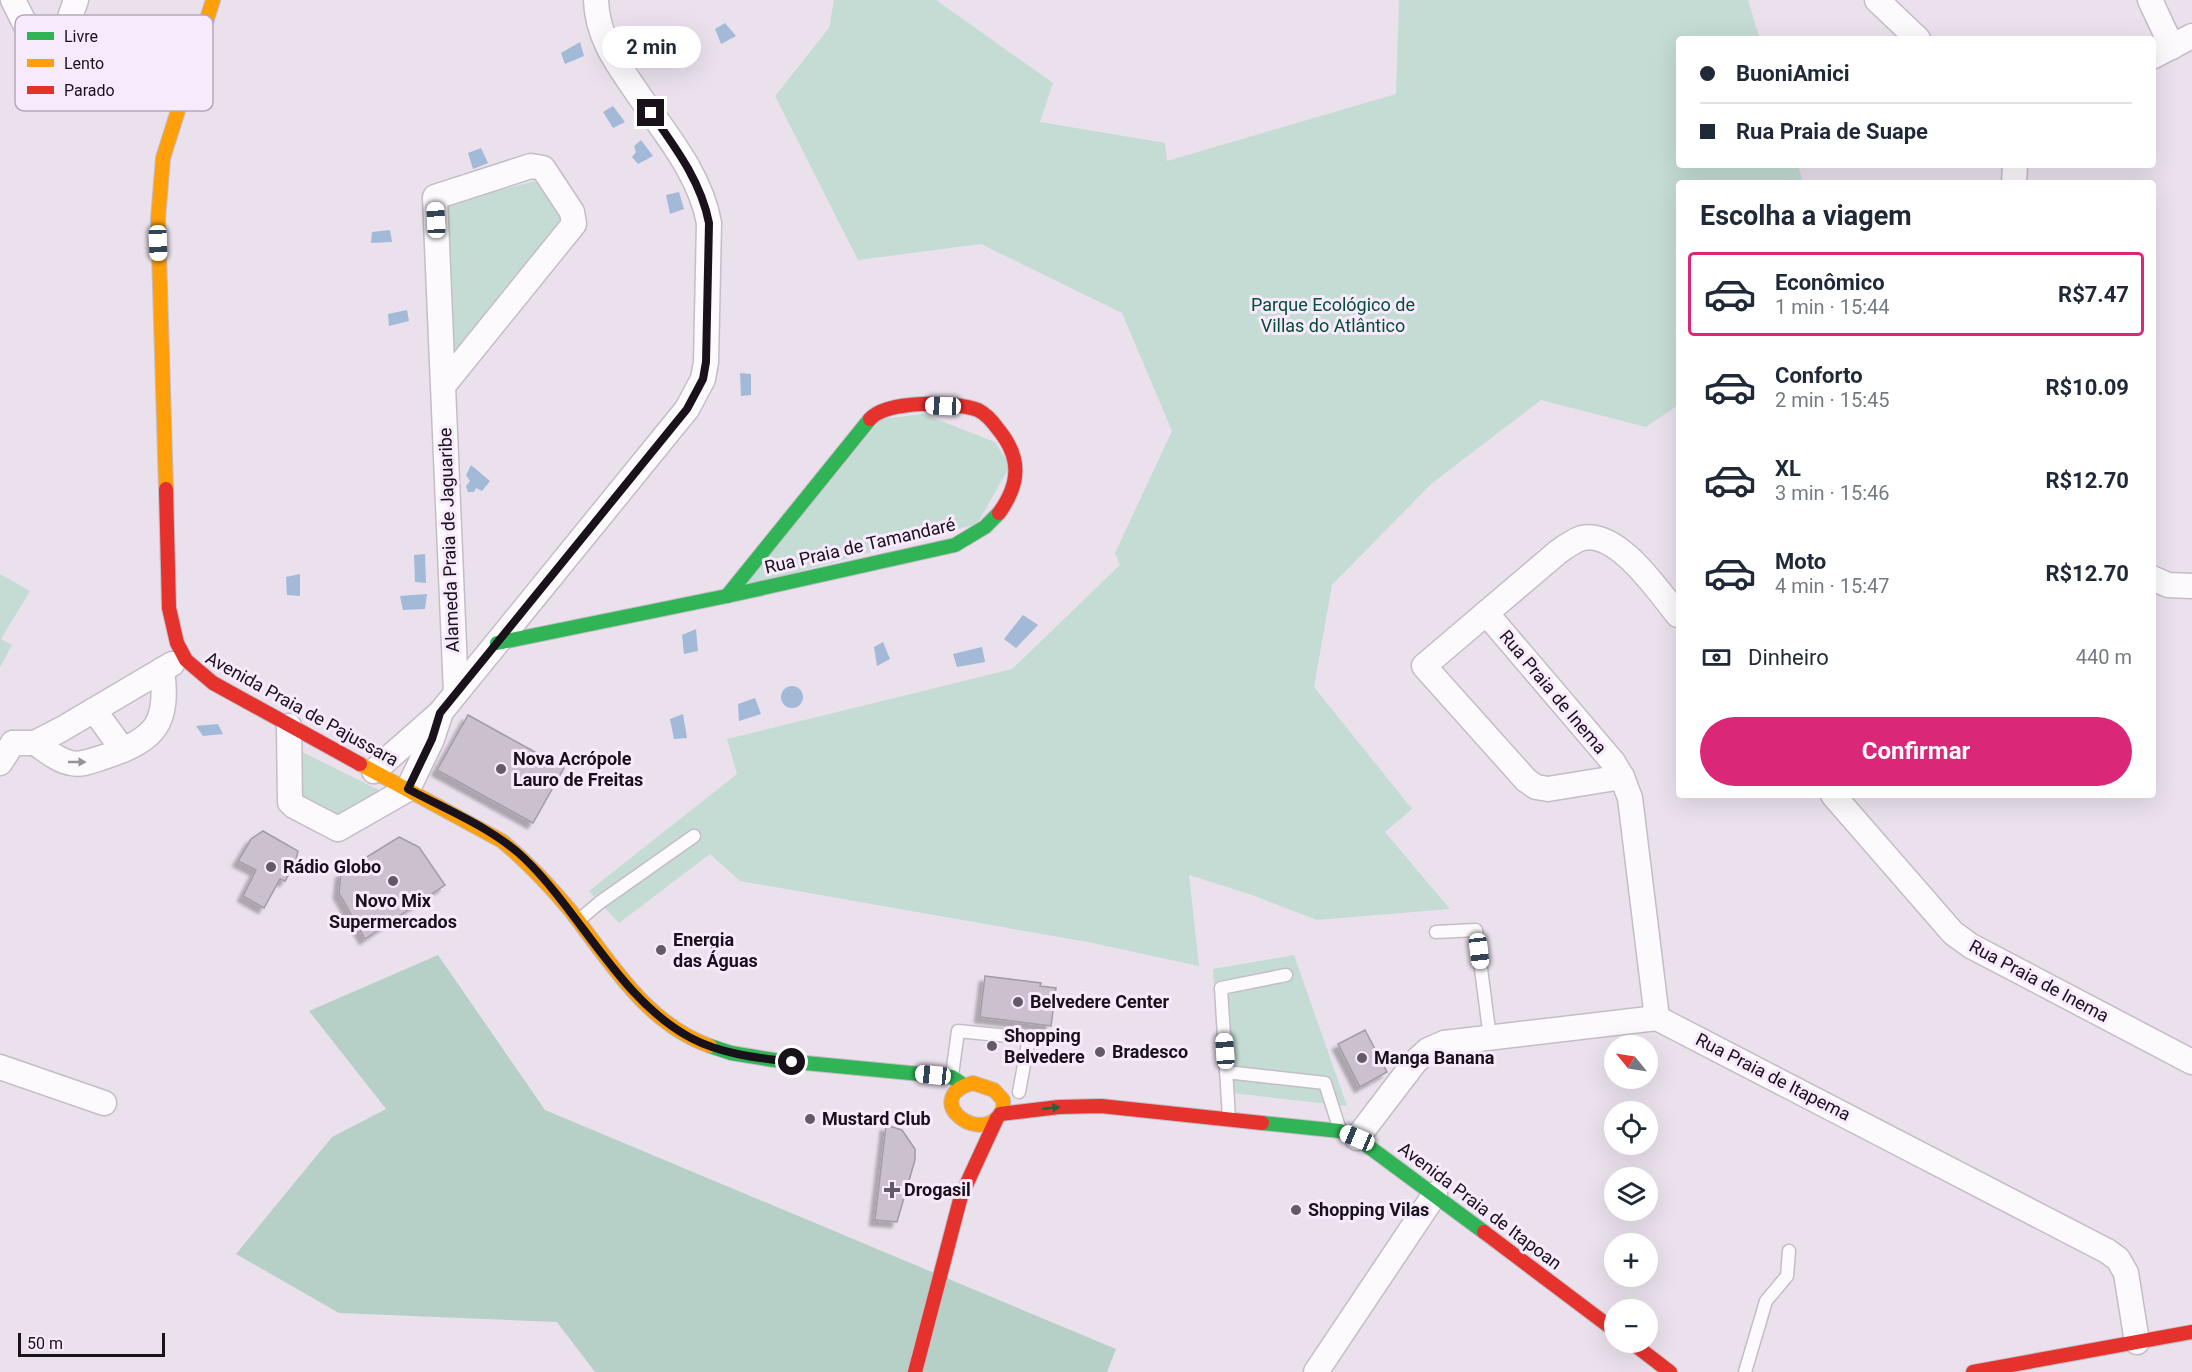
<!DOCTYPE html>
<html lang="pt">
<meta charset="utf-8">
<style>
:root{--surface:#fff;--page:#f6f6f7;--text:#1f2937;--muted:#747a83;--line:#e0e1e3;--accent:#db2777}
body{margin:0;font-family:Roboto,sans-serif;background:var(--page);color:var(--text);height:100vh;display:flex;flex-direction:column;font-size:22px;white-space:nowrap}
*{box-sizing:border-box;margin:0}
p{font-size:20px;color:var(--muted)}
.icon{flex:none;width:33px;height:33px;fill:none;stroke:currentColor;stroke-width:2;stroke-linecap:round;stroke-linejoin:round}
.map{position:relative;flex:1;overflow:hidden}
.details{position:absolute;left:1676px;top:180px;width:480px;height:618px;display:flex;flex-direction:column;background:var(--surface);border-radius:6px;box-shadow:0 6px 24px #0002}
.details>*{flex:none}
.hud{position:absolute;left:1676px;top:36px;width:480px;height:132px;border-radius:6px;box-shadow:0 6px 24px #0002;display:grid;align-content:center;height:132px;padding:0 24px;background:var(--surface)}
.needle{width:39px;rotate:300deg}
.buttons{position:absolute;left:1604px;top:1035px;display:grid;gap:12px}
.buttons a{display:grid;place-items:center;width:54px;height:54px;border-radius:50%;background:var(--surface);box-shadow:0 6px 24px #0002;font-size:30px}
.scale{position:absolute;left:18px;bottom:15px;width:147px;box-sizing:border-box;padding-left:6px;border:3px solid #19121b;border-top:0;font-size:16px;line-height:21px;white-space:nowrap;color:#19121b;-webkit-text-stroke:4px #f8eafd;paint-order:stroke}
.end{position:absolute;width:27px;height:27px;margin:-14px;border:8px solid #19121b;background:#fff;box-shadow:0 0 0 3px #fff}
.from{border-radius:50%}
.bubble{position:absolute;height:42px;border-radius:21px;background:var(--surface);box-shadow:0 6px 24px #0002;font-size:20px;font-weight:700;line-height:42px;text-align:center}
.car{position:absolute;width:18px;height:36px;margin:-18px -9px;border-radius:8px;box-shadow:0 0 4px 2px #0007;background:linear-gradient(#fff 24%,#345 0 40%,#fff 0 76%,#345 0 86%,#fff 0)}
.hud b{display:flex;align-items:center;gap:21px;height:57px;font-size:22px}
.hud b+b{border-top:2px solid var(--line)}
.hud i{width:15px;height:15px;background:var(--text)}
ul{padding:0;list-style:none}
li{display:flex;align-items:center;gap:18px;height:84px;margin:0 12px 9px;padding:0 12px;border:3px solid transparent;border-radius:6px}
li div{flex:1}
li b{display:block;font-size:22px}
li em{font-style:normal;font-weight:700}
li.on{border-color:var(--accent)}
li>.icon{width:54px;height:54px;stroke-width:1.5}
h2{padding:0 24px;font-size:27px;line-height:72px}
.pay{display:flex;align-items:center;gap:15px;height:66px;padding:0 24px;font-size:22px}
.pay p{margin-inline-start:auto}
.cta{display:flex;gap:12px;margin-top:auto;padding:12px 24px}
.cta a{flex:1;height:69px;border-radius:36px;background:var(--accent);color:#fff;font-size:24px;font-weight:700;line-height:69px;text-align:center}
.map>svg:first-child{display:block}
.green{fill:#c4dcd4}
.forest{fill:#b6d0c7}
.water{fill:#a2b9d7}
.building{fill:#cac0ce;stroke:#a29ca5;stroke-width:1.5;filter:url(#shadow)}
.lines{fill:none;stroke-linecap:round;stroke-linejoin:round}
.lane-casing{stroke:#c4bdc7;stroke-width:15}
.street-casing{stroke:#c4bdc7;stroke-width:27}
.fast-casing{stroke:#c4bdc7;stroke-width:16}
.slow-casing{stroke:#c4bdc7;stroke-width:16}
.jam-casing{stroke:#c4bdc7;stroke-width:16}
.lane{stroke:#fcfafc;stroke-width:12}
.street{stroke:#fcfafc;stroke-width:24}
.fast{stroke:#30b455;stroke-width:14}
.slow{stroke:#ff9f0a;stroke-width:14}
.jam{stroke:#e5322d;stroke-width:14}
.oneway{fill:#969297}
.oneway2{fill:#246338}
.route{stroke:#19121b;stroke-width:8}
.poi-dot{fill:#625a64;stroke:#f8eafd;stroke-width:2}
.labels{text-anchor:middle;stroke-width:6;stroke-linejoin:round;paint-order:stroke}
.park-label{font-size:18px;fill:#034d35;stroke:#f8eafd}
.street-label{font-size:18px;fill:#19121b;stroke:#f8eafd}
.poi-label{font-size:18px;font-weight:bold;fill:#19121b;stroke:#f8eafd;text-anchor:start}
.key{fill:#f8eafd;stroke:#b5a9b9;stroke-width:1.5}
.key-label{font-size:16px;fill:#19121b}
</style>
<div class="map">
<svg width="2192" height="1372" viewBox="0 0 2192 1372">
<defs>
<filter id="shadow"><feDropShadow dx="-5.5" dy="5.5" stdDeviation="1.5" flood-color="#0004"/></filter>
</defs>
<rect width="100%" height="100%" fill="#eae1ed"/>
<g class="green">
<polygon points="834,0 936,0 1053,83 1040,122 1165,143 1167,161 1396,94 1399,0 1748,0 1760,39 1678,39 1678,165 1798,165 1803,183 1678,183 1678,405 1646,427 1541,400 1431,484 1332,585 1314,687 1412,809 1385,832 1450,909 1317,920 1252,895 1189,875 1199,966 1088,942 740,881 710,854 619,923 589,891 737,774 727,739 1012,669 1120,565 1115,553 1172,431 1122,313 981,244 858,260 775,96 829,28"/>
<polygon points="536,181 565,220 449,364 444,204"/>
<polygon points="923,414 995,442 1010,466 977,524 744,586 881,419"/>
<polygon points="0,574 30,591 1,639 12,645 0,667"/>
<polygon points="298,750 381,791 336,820 300,801"/>
<polygon points="1294,955 1347,1106 1222,1092 1213,969"/>
</g>
<polygon class="forest" points="438,955 545,1110 1116,1349 1107,1372 595,1372 557,1322 339,1313 236,1254 332,1137 386,1109 309,1011"/>
<g class="water">
<polygon points="725,23 736,36 721,44 715,29"/>
<polygon points="580,42 584,56 565,64 561,53"/>
<polygon points="613,106 625,122 613,128 603,112"/>
<polygon points="641,140 653,156 638,164 632,157 636,152 634,146"/>
<polygon points="481,148 488,163 473,169 468,153"/>
<polygon points="679,192 684,209 670,214 666,195"/>
<polygon points="390,230 392,242 371,243 372,232"/>
<polygon points="407,310 409,321 389,326 388,314"/>
<polygon points="740,373 751,374 751,395 741,396"/>
<polygon points="471,465 490,481 482,491 476,488 474,492 468,492 466,486 470,481 466,475"/>
<polygon points="425,554 426,583 415,582 414,555"/>
<polygon points="300,574 300,596 287,595 286,577"/>
<polygon points="427,594 425,609 403,610 400,596"/>
<polygon points="1023,615 1038,625 1016,648 1004,639"/>
<polygon points="696,629 698,651 684,654 682,635"/>
<polygon points="883,642 890,659 877,666 874,647"/>
<polygon points="982,647 985,662 957,667 953,654"/>
<circle cx="792" cy="697" r="11"/>
<polygon points="755,698 761,714 739,721 738,704"/>
<polygon points="683,714 687,738 674,739 670,719"/>
<polygon points="218,724 223,734 203,736 196,726"/>
</g>
<g class="building">
<polygon points="468,715 564,768 533,823 437,770"/>
<polygon points="263,831 298,851 295,864 285,881 280,879 264,908 243,896 256,870 238,861 251,839"/>
<polygon points="399,837 419,847 445,885 365,939 339,893 341,873"/>
<polygon points="985,976 1041,983 1040,986 1056,988 1051,1026 980,1017"/>
<polygon points="1365,1030 1387,1072 1360,1087 1338,1044"/>
<polygon points="886,1125 902,1130 915,1149 915,1160 897,1222 875,1220"/>
</g>
<g class="lines">
<defs>
<g id="lane">
<polyline points="579,920 599,903 694,836"/>
<polyline points="1436,932 1476,930 1490,1038"/>
<polyline points="1226,1072 1325,1083 1339,1127"/>
<polyline points="952,1075 958,1031 1029,1038 1019,1092"/>
<polyline points="1229,1118 1221,988 1286,975"/>
<polyline points="1745,1372 1766,1301 1787,1276 1789,1251"/>
</g>
<g id="street">
<polyline points="13,0 36,46 47,55 53,54 59,49 76,0"/>
<polyline points="1877,0 1918,39"/>
<polyline points="2150,0 2172,47"/>
<polyline points="2152,57 2192,36"/>
<polyline points="2014,183 2015,165"/>
<polyline points="443,386 435,197 531,166 543,168 572,212 574,224 443,386 456,693"/>
<polyline points="2152,578 2168,585 2192,586"/>
<polyline points="1486,613 1613,762 1622,777 1630,798 1657,1018"/>
<polyline points="94,710 123,750"/>
<polyline points="289,726 290,802 294,806 338,829 408,789 432,739 440,715"/>
<polyline points="13,743 35,743 62,729 172,664"/>
<path d="M35,743C46,750 58,761 71,763C83,766 96,759 107,756C156,739 169,723 162,670"/>
<polyline points="0,763 13,743"/>
<path d="M374,771L440,713L687,409L703,379L706,362L709,223C700,173 664,132 636,91C616,62 597,36 596,0"/>
<path d="M1622,777L1548,789L1536,787L1526,780L1424,666L1558,552C1565,547 1573,541 1582,538C1618,530 1658,591 1678,615"/>
<polyline points="1833,795 1953,933 1971,946 2192,1062"/>
<polyline points="0,1067 104,1103"/>
<polyline points="1357,1138 1415,1062 1428,1050 1444,1043 1657,1018 2107,1251 2118,1259 2126,1273 2137,1342"/>
<polyline points="1316,1372 1435,1194"/>
</g>
<g id="fast">
<polyline points="727,596 870,419"/>
<polyline points="497,643 727,596 955,545 985,527 999,513"/>
<polyline points="710,1046 731,1053 774,1060 952,1077 963,1085"/>
<polyline points="1262,1123 1340,1131 1357,1138 1484,1232"/>
</g>
<g id="slow">
<polyline points="166,489 158,219 163,158 213,0"/>
<path d="M360,764L502,841C527,862 549,885 570,910C610,961 645,1023 710,1046"/>
<path d="M973,1083L994,1090L1003,1100C1004,1107 1003,1111 998,1117C974,1143 922,1097 973,1083Z"/>
</g>
<g id="jam">
<path d="M870,419C887,400 955,401 978,410C986,414 993,422 998,429C1022,458 1020,484 999,513"/>
<polyline points="166,489 169,608 177,643 186,660 213,683 360,764"/>
<polyline points="1000,1114 1059,1107 1101,1106 1262,1123"/>
<polyline points="1484,1232 1614,1330"/>
<polyline points="1631,1342 1670,1372"/>
<polyline points="915,1372 961,1196 997,1118"/>
<polyline points="1973,1372 2192,1332"/>
</g>
</defs>
<use href="#lane" class="lane-casing"/>
<use href="#street" class="street-casing"/>
<use href="#fast" class="fast-casing"/>
<use href="#slow" class="slow-casing"/>
<use href="#jam" class="jam-casing"/>
<use href="#lane" class="lane"/>
<use href="#street" class="street"/>
<use href="#fast" class="fast"/>
<use href="#slow" class="slow"/>
<use href="#jam" class="jam"/>
</g>
<defs><path id="oneway-solid" d="M-6-.8H1V-3.2L6.5 0L1 3.2V.8H-6Z" transform="scale(1.5)"/></defs>
<use class="oneway" href="#oneway-solid" transform="translate(77 762)"/>
<use class="oneway2" href="#oneway-solid" transform="translate(1051 1108) rotate(-6)"/>
<g class="lines">
<path class="route" d="M651,113C675,147 701,181 709,223L706,362L703,379L687,409L440,713L432,739L408,789C447,810 493,828 525,859C581,913 621,1001 691,1038C721,1054 758,1058 792,1062"/>
</g>
<g class="poi-dot">
<circle cx="501" cy="769" r="6"/>
<circle cx="271" cy="867" r="6"/>
<circle cx="393" cy="881" r="6"/>
<circle cx="661" cy="950" r="6"/>
<circle cx="1018" cy="1002" r="6"/>
<circle cx="992" cy="1046" r="6"/>
<circle cx="1100" cy="1052" r="6"/>
<circle cx="1362" cy="1058" r="6"/>
<circle cx="810" cy="1119" r="6"/>
<path d="M889 1181h6v6h6v6h-6v6h-6v-6h-6v-6h6z"/>
<circle cx="1296" cy="1210" r="6"/>
</g>
<g class="labels">
<g class="park-label">
<text x="1333" y="311">Parque Ecológico de<tspan x="1333" dy="21">Villas do Atlântico</tspan></text>
</g>
<g class="street-label">
<text transform="translate(449 540) rotate(-92)" y="6">Alameda Praia de Jaguaribe</text>
<text transform="translate(860 546) rotate(-13)" y="6">Rua Praia de Tamandaré</text>
<text transform="translate(1553 692) rotate(50)" y="6">Rua Praia de Inema</text>
<text transform="translate(302 709) rotate(29)" y="6">Avenida Praia de Pajussara</text>
<text transform="translate(2039 981) rotate(28)" y="6">Rua Praia de Inema</text>
<text transform="translate(1773 1077) rotate(27)" y="6">Rua Praia de Itapema</text>
<text transform="translate(1480 1206) rotate(37)" y="6">Avenida Praia de Itapoan</text>
</g>
<g class="poi-label">
<text x="513" y="765">Nova Acrópole<tspan x="513" dy="21">Lauro de Freitas</tspan></text>
<text x="283" y="873">Rádio Globo</text>
<text x="393" y="907" text-anchor="middle">Novo Mix<tspan x="393" dy="21">Supermercados</tspan></text>
<text x="673" y="946">Energia<tspan x="673" dy="21">das Águas</tspan></text>
<text x="1030" y="1008">Belvedere Center</text>
<text x="1004" y="1042">Shopping<tspan x="1004" dy="21">Belvedere</tspan></text>
<text x="1112" y="1058">Bradesco</text>
<text x="1374" y="1064">Manga Banana</text>
<text x="822" y="1125">Mustard Club</text>
<text x="904" y="1196">Drogasil</text>
<text x="1308" y="1216">Shopping Vilas</text>
</g>
</g>
<rect x="15" y="15" width="198" height="96" rx="9" class="key"/>
<rect x="27" y="32" width="27" height="8" fill="#30b455"/>
<rect x="27" y="59" width="27" height="8" fill="#ff9f0a"/>
<rect x="27" y="86" width="27" height="8" fill="#e5322d"/>
<g class="key-label">
<text x="64" y="42">Livre</text>
<text x="64" y="69">Lento</text>
<text x="64" y="96">Parado</text>
</g>
</svg>
<div class="buttons">
<a><svg class="needle" viewBox="-14 -14 28 28"><path d="M0-13l5 13h-10z" fill="#e53935"/><path d="M0 13l5-13h-10z" fill="#747a83"/></svg></a>
<a><svg class="icon" aria-label="locate" viewBox="0 0 24 24"><circle cx="12" cy="12" r="6"/><path d="M12 2v4M12 18v4M2 12h4M18 12h4"/></svg></a>
<a><svg class="icon" aria-label="layers" viewBox="0 0 24 24"><path d="M12 4l9 5-9 5-9-5zM3 14l9 5 9-5"/></svg></a>
<a>+</a>
<a>−</a>
</div>
<div class="scale">50 m</div>
<i class="end from" style="left:792px;top:1062px"></i>
<i class="end" style="left:651px;top:113px"></i>
<div class="bubble" style="left:602px;top:26px;width:99px">2 min</div>
<i class="car" style="left:436px;top:220px;rotate:357deg"></i>
<i class="car" style="left:158px;top:243px;rotate:178deg"></i>
<i class="car" style="left:943px;top:406px;rotate:272deg"></i>
<i class="car" style="left:1479px;top:951px;rotate:173deg"></i>
<i class="car" style="left:1225px;top:1051px;rotate:356deg"></i>
<i class="car" style="left:933px;top:1075px;rotate:276deg"></i>
<i class="car" style="left:1357px;top:1138px;rotate:293deg"></i>
<div class="hud">
<b><i class="from"></i>BuoniAmici</b>
<b><i></i>Rua Praia de Suape</b>
</div>
<section class="details">
<h2>Escolha a viagem</h2>
<ul>
<li class="on"><svg class="icon" aria-label="car" viewBox="0 0 24 24"><path d="M5 17H2v-5l4-1 3-4h7l3 4 3 1v5h-3M9 17h6M6 11h13"/><circle cx="7" cy="17" r="2"/><circle cx="17" cy="17" r="2"/></svg><div><b>Econômico</b><p>1 min · 15:44</p></div><em>R$7.47</em></li>
<li><svg class="icon" aria-label="car" viewBox="0 0 24 24"><path d="M5 17H2v-5l4-1 3-4h7l3 4 3 1v5h-3M9 17h6M6 11h13"/><circle cx="7" cy="17" r="2"/><circle cx="17" cy="17" r="2"/></svg><div><b>Conforto</b><p>2 min · 15:45</p></div><em>R$10.09</em></li>
<li><svg class="icon" aria-label="car" viewBox="0 0 24 24"><path d="M5 17H2v-5l4-1 3-4h7l3 4 3 1v5h-3M9 17h6M6 11h13"/><circle cx="7" cy="17" r="2"/><circle cx="17" cy="17" r="2"/></svg><div><b>XL</b><p>3 min · 15:46</p></div><em>R$12.70</em></li>
<li><svg class="icon" aria-label="car" viewBox="0 0 24 24"><path d="M5 17H2v-5l4-1 3-4h7l3 4 3 1v5h-3M9 17h6M6 11h13"/><circle cx="7" cy="17" r="2"/><circle cx="17" cy="17" r="2"/></svg><div><b>Moto</b><p>4 min · 15:47</p></div><em>R$12.70</em></li>
</ul>
<div class="pay"><svg class="icon" aria-label="cash" viewBox="0 0 24 24"><path d="M3 7h18v10H3z"/><circle cx="12" cy="12" r="2"/></svg>Dinheiro<p>440 m</p></div>
<div class="cta"><a>Confirmar</a></div>
</section>
</div>
